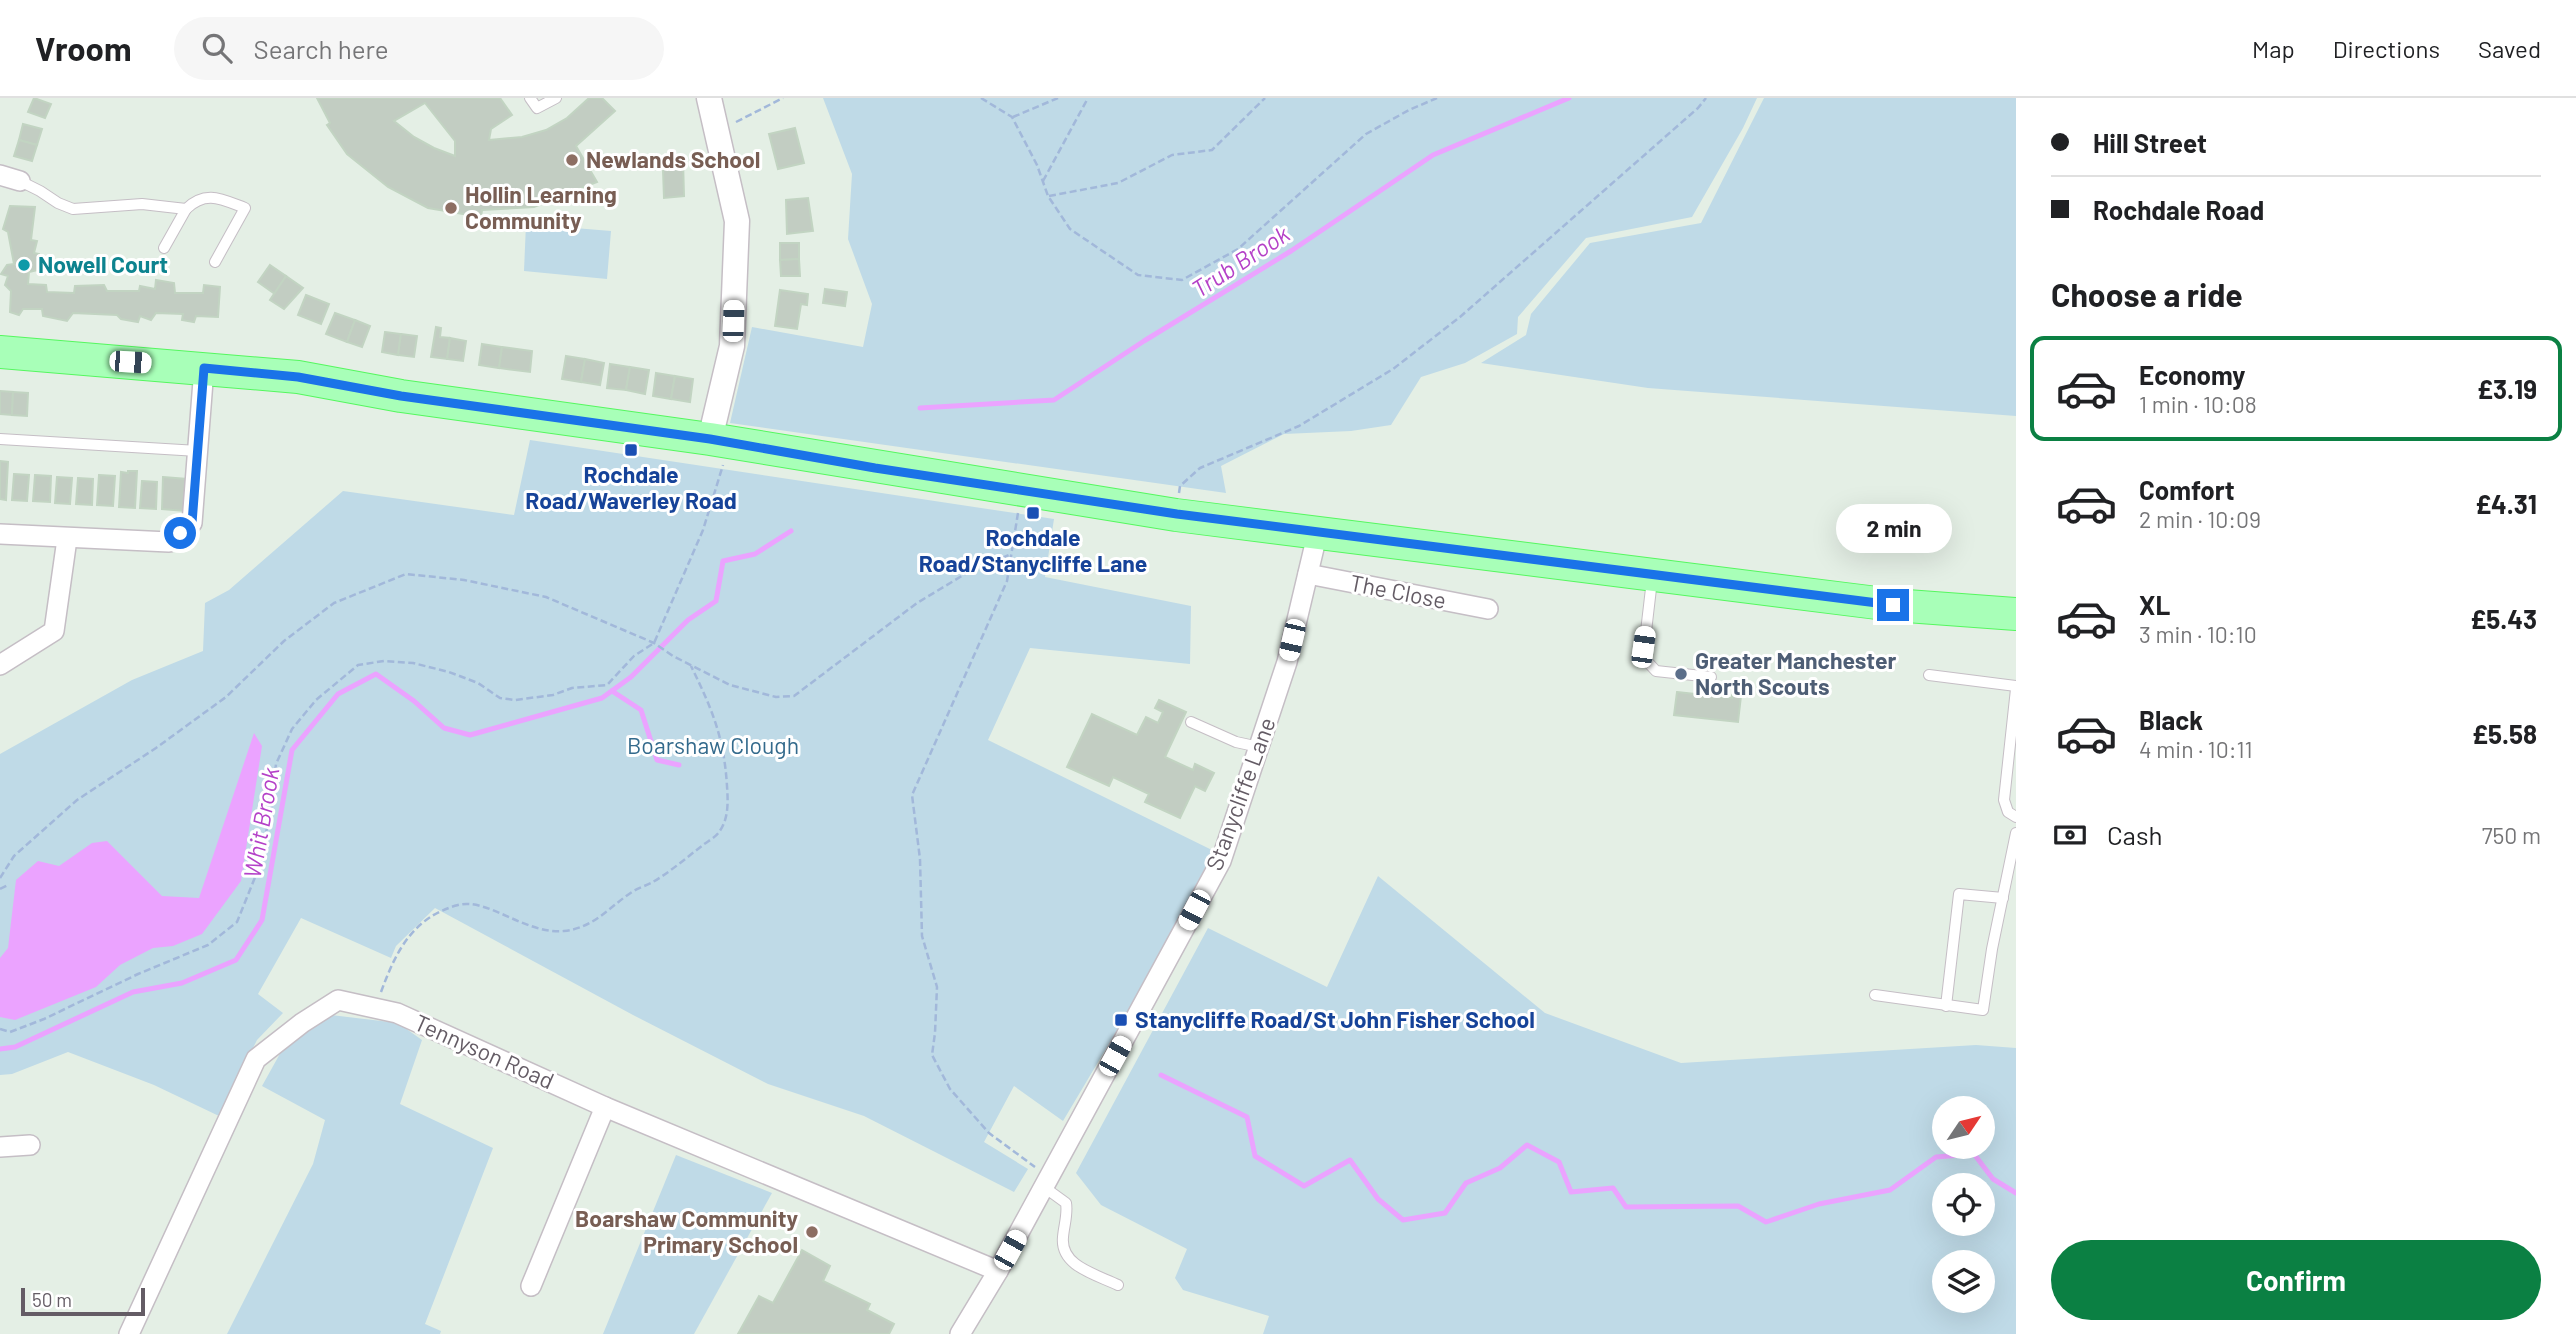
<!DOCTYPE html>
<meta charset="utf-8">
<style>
:root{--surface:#fff;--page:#f6f6f6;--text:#202124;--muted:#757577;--line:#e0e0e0;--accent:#0b8043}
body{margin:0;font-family:Barlow,sans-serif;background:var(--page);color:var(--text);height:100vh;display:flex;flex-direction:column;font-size:26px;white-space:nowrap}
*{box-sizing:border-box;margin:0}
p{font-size:23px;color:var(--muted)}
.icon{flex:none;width:38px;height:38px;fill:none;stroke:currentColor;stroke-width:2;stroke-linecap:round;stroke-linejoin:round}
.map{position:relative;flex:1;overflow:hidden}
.drawer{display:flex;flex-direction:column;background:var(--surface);width:560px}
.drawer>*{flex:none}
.banner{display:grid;align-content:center;height:154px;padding:0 35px;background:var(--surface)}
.needle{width:46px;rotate:55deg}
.fabs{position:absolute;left:1932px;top:998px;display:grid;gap:14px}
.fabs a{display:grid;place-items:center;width:63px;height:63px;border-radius:50%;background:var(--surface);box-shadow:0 7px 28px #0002;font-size:35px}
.scale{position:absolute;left:21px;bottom:18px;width:124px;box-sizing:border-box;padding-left:7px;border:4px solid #645c65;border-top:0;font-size:19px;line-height:24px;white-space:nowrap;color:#645c65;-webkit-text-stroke:5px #fff;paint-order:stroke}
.end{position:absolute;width:32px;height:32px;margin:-16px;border:9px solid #1a73e8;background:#fff;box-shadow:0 0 0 4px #fff}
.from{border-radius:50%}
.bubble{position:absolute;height:49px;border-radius:24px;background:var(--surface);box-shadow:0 7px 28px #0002;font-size:23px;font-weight:700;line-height:49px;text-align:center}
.car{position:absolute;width:21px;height:42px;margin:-21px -10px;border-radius:9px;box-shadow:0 0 5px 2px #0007;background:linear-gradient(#fff 24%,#345 0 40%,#fff 0 76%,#345 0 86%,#fff 0)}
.banner b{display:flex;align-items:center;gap:24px;height:66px;font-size:26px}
.banner b+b{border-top:2px solid var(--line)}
.banner i{width:18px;height:18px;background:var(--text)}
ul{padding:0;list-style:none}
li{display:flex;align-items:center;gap:21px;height:105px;margin:0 14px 10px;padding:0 21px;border:4px solid transparent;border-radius:14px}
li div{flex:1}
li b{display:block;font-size:26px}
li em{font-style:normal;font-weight:700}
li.current{border-color:var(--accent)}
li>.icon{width:63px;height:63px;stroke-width:1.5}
h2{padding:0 35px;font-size:32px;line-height:84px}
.pay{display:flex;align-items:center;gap:18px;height:77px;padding:0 35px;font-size:26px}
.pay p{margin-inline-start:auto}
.action{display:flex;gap:14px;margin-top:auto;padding:14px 35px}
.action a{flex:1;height:80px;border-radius:42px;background:var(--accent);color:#fff;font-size:28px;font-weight:700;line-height:80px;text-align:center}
header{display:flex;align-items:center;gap:42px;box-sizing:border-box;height:98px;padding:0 35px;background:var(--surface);border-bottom:2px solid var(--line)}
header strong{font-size:33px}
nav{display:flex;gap:38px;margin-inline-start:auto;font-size:24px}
.search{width:490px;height:63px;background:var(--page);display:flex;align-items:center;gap:18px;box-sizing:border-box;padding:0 24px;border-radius:38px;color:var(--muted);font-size:26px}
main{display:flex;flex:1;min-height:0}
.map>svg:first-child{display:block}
.green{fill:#bfdae7;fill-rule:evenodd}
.water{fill:#eba3ff}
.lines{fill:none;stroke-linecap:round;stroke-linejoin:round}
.stream{stroke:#eba3ff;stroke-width:5}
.building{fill:#c2cdc2;stroke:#c2d4c2;stroke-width:2;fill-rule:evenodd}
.service-casing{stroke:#c5bec5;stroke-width:12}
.minor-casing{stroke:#c5bec5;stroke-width:22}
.tertiary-casing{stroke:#c5bec5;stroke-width:27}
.primary-casing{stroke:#55f75f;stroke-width:34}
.path{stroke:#a2b8da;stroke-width:2.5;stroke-dasharray:7 3.5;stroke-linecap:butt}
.service{stroke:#fff;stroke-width:10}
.minor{stroke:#fff;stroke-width:19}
.tertiary{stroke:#fff;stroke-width:24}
.primary{stroke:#a8ffb8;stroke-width:32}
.route{stroke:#1a73e8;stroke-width:9}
.education-dot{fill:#8d6e63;stroke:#fff;stroke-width:2.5}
.culture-dot{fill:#0f9aa8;stroke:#fff;stroke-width:2.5}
.transit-dot{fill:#1a4fb4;stroke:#fff;stroke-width:2.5}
.service-dot{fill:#5c6f8a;stroke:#fff;stroke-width:2.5}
.labels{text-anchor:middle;stroke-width:6;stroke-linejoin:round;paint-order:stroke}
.education-label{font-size:23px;font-weight:bold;fill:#785e54;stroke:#fff;text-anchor:start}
.culture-label{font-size:23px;font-weight:bold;fill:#0d838f;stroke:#fff;text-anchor:start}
.transit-label{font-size:23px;font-weight:bold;fill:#164399;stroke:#fff}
.street-label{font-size:23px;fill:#645c65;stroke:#fff}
.service-label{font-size:23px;font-weight:bold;fill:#4e5e75;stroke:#fff;text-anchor:start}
.park-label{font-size:23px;fill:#336a8c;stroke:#fff}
.water-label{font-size:24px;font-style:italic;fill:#b441c8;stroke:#fff}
</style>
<header>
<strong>Vroom</strong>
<div class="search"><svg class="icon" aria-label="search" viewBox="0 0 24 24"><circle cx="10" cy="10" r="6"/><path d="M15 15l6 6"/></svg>Search here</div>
<nav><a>Map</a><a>Directions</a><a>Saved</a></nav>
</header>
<main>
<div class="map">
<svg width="2016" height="1236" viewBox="0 0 2016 1236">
<rect width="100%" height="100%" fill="#e4efe5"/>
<g class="green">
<polygon points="823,0 1757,0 1743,30 1692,119 1586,140 1518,219 1517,236 1465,265 1421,279 1391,327 1351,333 1284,336 1221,368 1226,395 730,325 752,229 863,249 872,206 848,141 852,76"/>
<polygon points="1764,0 2016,0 2016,318 1648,290 1481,265 1526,237 1531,216 1590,145 1701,125"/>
<polygon points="526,126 611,133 607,181 524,173"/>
<polygon points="530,342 1054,421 1045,479 1191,508 1190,566 1030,550 988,642 1214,753 1135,902 1063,1023 1014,988 984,1044 1028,1071 1014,1094 864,1018 768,986 633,917 435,810 396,848 391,860 301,820 258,896 283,915 257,942 219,1018 154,987 68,954 12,976 0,977 0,656 132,582 203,553 205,505 229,492 343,393 514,417"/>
<path d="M1378,778L1545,915L1681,965L1976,947L2016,950V1236H1263L1269,1218L1183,1192L1175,1180L1187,1151L1101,1107L1076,1075L1208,830L1327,889ZM1944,1010H1983V1048H1944ZM1944,1087H1983V1125H1944ZM1944,1164H1983V1202H1944Z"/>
<polygon points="331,917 398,925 422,942 400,1006 493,1050 425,1226 441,1233 440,1236 227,1236 313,1066 325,1022 262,988 282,952"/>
<polygon points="676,1057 772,1095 694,1236 603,1236"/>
</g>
<polygon class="water" points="254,635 262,648 241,783 202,836 173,848 153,850 120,867 96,889 15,922 0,919 0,860 8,850 16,782 38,763 59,768 92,745 107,743 162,798 199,800"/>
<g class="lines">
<g class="stream">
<polyline points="920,310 1054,302 1144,243 1291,153 1433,57 1569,0"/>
<polyline points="612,593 641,612 657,662 679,667"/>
<polyline points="0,951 15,949 133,894 182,885 236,862 262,822 292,652 338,596 376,576 414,603 444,630 470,637 602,600 631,579 688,522 716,503 723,463 755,456 791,433"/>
<polyline points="1161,977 1247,1019 1255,1058 1304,1088 1350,1062 1378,1101 1403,1122 1445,1115 1466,1085 1500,1070 1527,1047 1559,1064 1571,1094 1613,1090 1626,1109 1738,1108 1766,1124 1819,1106 1890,1092 1936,1059 1974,1056 1993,1081 2016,1095"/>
</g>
</g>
<g class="building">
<polygon points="34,0 51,6 45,20 28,14"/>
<path d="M317,0H500L512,17L491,31L489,42L522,39L546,32L567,20L589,0H602L615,13L576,48L597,84L534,109L482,112L481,119L428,110L388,89L347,56L327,27L330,25ZM425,5L455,43V58L434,50L414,39L394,23Z"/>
<polygon points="23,26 42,31 37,47 19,42"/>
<polygon points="795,30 804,65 778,71 769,36"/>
<polygon points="19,42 37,47 32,63 14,58"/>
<polygon points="652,61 683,62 684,98 664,100 663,72 652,71"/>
<polygon points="808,100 813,133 787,136 786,102"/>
<polygon points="10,108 35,109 31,142 37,143 34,155 39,156 38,172 29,174 28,186 46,187 47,194 74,195 75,188 104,187 107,193 139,193 140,188 155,191 156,182 174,185 175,195 203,195 204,187 220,189 218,219 196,218 194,224 182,222 183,216 156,215 151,222 140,218 138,224 121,221 117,217 73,215 67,223 43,218 42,211 23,211 19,217 10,214 11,193 5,187 8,178 1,176 7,167 14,166 8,134 3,131"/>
<polygon points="780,145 799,145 799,161 780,162"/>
<polygon points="799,161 800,178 781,178 780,162"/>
<polygon points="270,167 286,178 275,196 258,184"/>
<polygon points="286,178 303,190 284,211 270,202"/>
<polygon points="825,191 847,194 845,208 823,205"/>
<polygon points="780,192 808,196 807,207 801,206 797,231 775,228"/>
<polygon points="306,197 329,206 321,226 298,217"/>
<polygon points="335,215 355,222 347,244 326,236"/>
<polygon points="355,222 370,228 362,249 347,244"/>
<polygon points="436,229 441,230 440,239 450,240 447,261 431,259"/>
<polygon points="385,234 401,236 398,257 382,254"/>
<polygon points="401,236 417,238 414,259 398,257"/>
<polygon points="450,240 466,243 463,263 447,261"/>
<polygon points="482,246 502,249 499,270 479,267"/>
<polygon points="502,249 532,253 530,274 499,270"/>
<polygon points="566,258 585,261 581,284 562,281"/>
<polygon points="585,261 604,265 600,287 581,284"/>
<polygon points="610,266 630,269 626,292 607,290"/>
<polygon points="630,269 649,272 645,296 626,292"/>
<polygon points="656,275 675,278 671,301 653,298"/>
<polygon points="675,278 693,281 690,304 671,301"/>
<polygon points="0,293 13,294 12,317 0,316"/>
<polygon points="13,294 28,295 27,318 12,317"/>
<polygon points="0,363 8,364 6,402 0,401"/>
<polygon points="128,373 137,373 135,410 119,409 121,374 128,375"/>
<polygon points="14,376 29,377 27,403 12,402"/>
<polygon points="35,377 51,378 50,404 33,403"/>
<polygon points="99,377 115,378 113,408 97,407"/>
<polygon points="57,379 72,380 70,406 55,405"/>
<polygon points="163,379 187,381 185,413 162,411"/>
<polygon points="78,380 93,381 92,407 76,406"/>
<polygon points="142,383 157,384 156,411 140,410"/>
<polygon points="1677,594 1732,600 1732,597 1741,598 1738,624 1674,617"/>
<polygon points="1159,602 1186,614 1165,659 1193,672 1195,666 1214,675 1205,693 1195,688 1180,720 1145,704 1149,696 1113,679 1109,688 1067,669 1092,616 1137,637 1146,619 1158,625 1163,614 1155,610"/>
<polygon points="802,1152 830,1168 823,1183 870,1206 867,1212 894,1226 889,1236 738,1236 759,1198 773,1205"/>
</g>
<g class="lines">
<defs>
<g id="service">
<polyline points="530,0 537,10 556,0"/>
<polyline points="20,83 40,93 58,105 73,111 142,106 186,111 164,150"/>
<path d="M186,111C206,92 221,101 245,110L215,164"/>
<polyline points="0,341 198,353"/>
<polyline points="1652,482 1643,559 1656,573 1711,579"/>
<polyline points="1929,577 2016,588"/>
<polyline points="2016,591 2004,702 2008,714 2016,719"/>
<polyline points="1191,624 1236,644 1259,649"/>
<polyline points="1875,897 1983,912 1992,851 2016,735"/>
<polyline points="1946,908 1959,796 2003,800"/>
<path d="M1044,1089L1066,1105C1068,1116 1064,1127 1063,1139C1060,1168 1095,1176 1118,1187"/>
</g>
<g id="minor">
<polyline points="0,77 20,83"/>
<polyline points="0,436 169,444 192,425 204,270"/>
<polyline points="1308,476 1488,511"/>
<polyline points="0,567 54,533 67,441"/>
<polyline points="0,1049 30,1047"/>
<polyline points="531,1188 605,1009"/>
<polyline points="129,1236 256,961 302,925 338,902 397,915 605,1009 998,1173"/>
<polyline points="960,1236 998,1173 1221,763 1287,564 1318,433"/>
</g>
<polyline id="tertiary" points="709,0 737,123 732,248 710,341"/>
<polyline id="primary" points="0,254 298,279 401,298 710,341 1176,417 1893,507 2016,516"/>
</defs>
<use href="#service" class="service-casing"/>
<use href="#minor" class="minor-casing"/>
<use href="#tertiary" class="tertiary-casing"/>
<use href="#primary" class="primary-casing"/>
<g class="path">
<polyline points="981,0 1012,19 1037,67 1048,98 1070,131 1138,177 1182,182 1238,151 1366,36 1409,12 1437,0"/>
<polyline points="1013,19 1058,0"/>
<polyline points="736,24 783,0"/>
<polyline points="1043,83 1088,0"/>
<polyline points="1049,98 1118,85 1172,57 1212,52 1265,0"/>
<polyline points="1179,395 1180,388 1200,370 1299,328 1393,271 1460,219 1698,10 1706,0"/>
<polyline points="1018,415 1007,483 912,697 920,761 922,838 937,889 935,935 932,957 950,991 989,1035 1035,1069"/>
<polyline points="0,780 14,758 77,702 156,650 226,599 284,543 334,505 406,476 464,482 546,499 654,545 673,558 730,587 776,599 794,598 917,505 985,464 995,463 1011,456"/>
<polyline points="0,791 8,787"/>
<path d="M381,894C396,853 413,819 458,807C487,799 526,837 564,833C594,830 609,809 632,794C638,790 645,788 651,785C669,775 686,760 703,747C708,743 716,739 719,734C729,721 728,703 727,688C724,639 712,611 691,568"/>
<polyline points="0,931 10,934 44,921 138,876 208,847 237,824 258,772 271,711 276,666 292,631 316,602 358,567 384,563 413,565 449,574 478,585 500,600 515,602 553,597 572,590 607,587 634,558 654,545 703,432 723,367"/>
</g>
<use href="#service" class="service"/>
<use href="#minor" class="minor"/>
<use href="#tertiary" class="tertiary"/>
<use href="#primary" class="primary"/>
</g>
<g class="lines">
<polyline class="route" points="180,435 192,425 204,270 298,279 401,298 710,341 875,370 1177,416 1893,507"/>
</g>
<g class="education-dot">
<circle cx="572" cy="62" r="7"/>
<circle cx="451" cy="110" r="7"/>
<circle cx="812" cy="1134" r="7"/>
</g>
<circle class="culture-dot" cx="24" cy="167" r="7"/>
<g class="transit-dot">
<rect x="624" y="345" width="14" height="14" rx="3.5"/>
<rect x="1026" y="408" width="14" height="14" rx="3.5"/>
<rect x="1114" y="915" width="14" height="14" rx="3.5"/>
</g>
<circle class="service-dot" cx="1681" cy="576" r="7"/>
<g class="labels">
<g class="education-label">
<text x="586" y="70">Newlands School</text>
<text x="465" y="105">Hollin Learning<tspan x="465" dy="26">Community</tspan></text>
<text x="798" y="1129" text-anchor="end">Boarshaw Community<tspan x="798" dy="26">Primary School</tspan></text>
</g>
<g class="culture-label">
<text x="38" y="175">Nowell Court</text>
</g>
<g class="transit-label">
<text x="631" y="385">Rochdale<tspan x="631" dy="26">Road/Waverley Road</tspan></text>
<text x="1033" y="448">Rochdale<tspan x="1033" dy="26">Road/Stanycliffe Lane</tspan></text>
<text x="1135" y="930" text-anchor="start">Stanycliffe Road/St John Fisher School</text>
</g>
<g class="street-label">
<text transform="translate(1398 494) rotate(11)" y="8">The Close</text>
<text transform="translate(1241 696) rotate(-70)" y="8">Stanycliffe Lane</text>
<text transform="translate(484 954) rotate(24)" y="8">Tennyson Road</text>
</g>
<g class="service-label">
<text x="1695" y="571">Greater Manchester<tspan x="1695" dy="26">North Scouts</tspan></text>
</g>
<g class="park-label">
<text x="713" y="656">Boarshaw Clough</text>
</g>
<g class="water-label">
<text transform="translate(1241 164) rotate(-33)" y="8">Trub Brook</text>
<text transform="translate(262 725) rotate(-80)" y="8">Whit Brook</text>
</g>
</g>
</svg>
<div class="fabs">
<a><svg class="needle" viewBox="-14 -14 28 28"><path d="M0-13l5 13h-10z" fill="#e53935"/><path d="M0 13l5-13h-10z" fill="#757577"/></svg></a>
<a><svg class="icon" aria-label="locate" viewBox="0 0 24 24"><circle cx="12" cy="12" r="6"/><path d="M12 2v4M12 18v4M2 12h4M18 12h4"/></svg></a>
<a><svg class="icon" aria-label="layers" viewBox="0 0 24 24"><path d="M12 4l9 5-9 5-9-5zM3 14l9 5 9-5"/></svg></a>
</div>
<div class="scale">50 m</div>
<i class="end from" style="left:180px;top:435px"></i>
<i class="end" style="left:1893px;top:507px"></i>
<div class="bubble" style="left:1836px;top:406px;width:116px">2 min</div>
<i class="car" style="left:733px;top:223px;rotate:2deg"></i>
<i class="car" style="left:130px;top:264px;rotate:94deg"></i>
<i class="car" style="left:1292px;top:542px;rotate:193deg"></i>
<i class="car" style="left:1643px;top:549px;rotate:8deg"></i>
<i class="car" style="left:1194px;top:812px;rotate:208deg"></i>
<i class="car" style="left:1115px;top:958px;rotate:29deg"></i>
<i class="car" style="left:1010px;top:1152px;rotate:29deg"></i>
</div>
<section class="drawer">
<div class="banner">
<b><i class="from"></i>Hill Street</b>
<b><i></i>Rochdale Road</b>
</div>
<h2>Choose a ride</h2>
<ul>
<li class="current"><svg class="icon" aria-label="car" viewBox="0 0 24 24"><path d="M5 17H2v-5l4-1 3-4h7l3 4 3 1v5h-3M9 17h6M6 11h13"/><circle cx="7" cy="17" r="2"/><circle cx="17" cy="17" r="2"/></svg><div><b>Economy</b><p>1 min · 10:08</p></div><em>£3.19</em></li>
<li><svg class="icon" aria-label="car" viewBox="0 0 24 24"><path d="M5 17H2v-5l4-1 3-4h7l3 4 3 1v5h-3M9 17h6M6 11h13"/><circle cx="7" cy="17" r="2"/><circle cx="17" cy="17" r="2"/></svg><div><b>Comfort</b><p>2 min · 10:09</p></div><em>£4.31</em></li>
<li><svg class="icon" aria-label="car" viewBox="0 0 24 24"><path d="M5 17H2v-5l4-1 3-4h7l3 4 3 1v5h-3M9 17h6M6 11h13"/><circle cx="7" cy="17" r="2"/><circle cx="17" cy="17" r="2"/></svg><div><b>XL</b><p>3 min · 10:10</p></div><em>£5.43</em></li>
<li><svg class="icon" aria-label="car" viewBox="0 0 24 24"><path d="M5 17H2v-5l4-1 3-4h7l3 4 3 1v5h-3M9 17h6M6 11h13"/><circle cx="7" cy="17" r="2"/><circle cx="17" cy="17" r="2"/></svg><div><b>Black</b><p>4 min · 10:11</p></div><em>£5.58</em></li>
</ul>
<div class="pay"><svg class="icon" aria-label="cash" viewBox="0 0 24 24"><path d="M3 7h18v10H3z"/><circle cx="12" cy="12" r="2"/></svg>Cash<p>750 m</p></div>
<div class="action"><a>Confirm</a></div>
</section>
</main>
